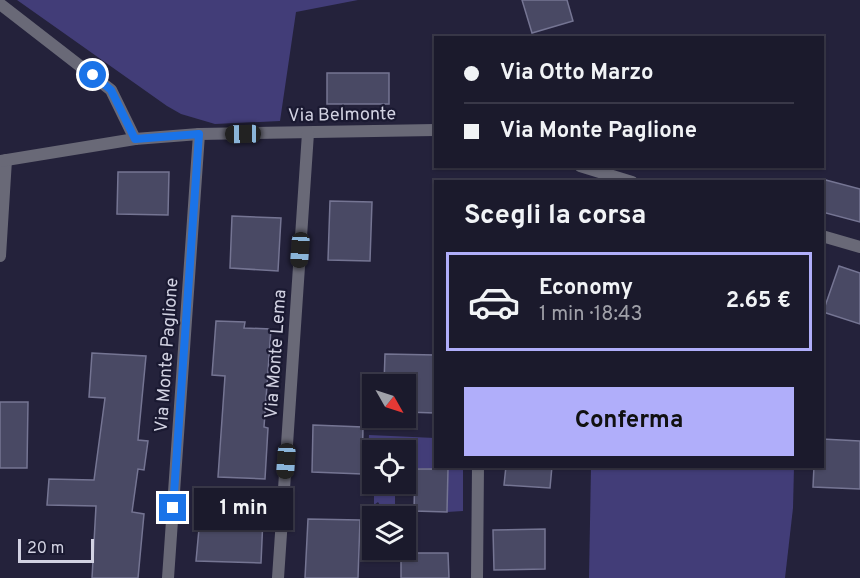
<!DOCTYPE html>
<html lang="it">
<meta charset="utf-8">
<style>
:root{--surface:#1b1a2c;--page:#282738;--text:#f1f3f6;--muted:#a0a1a9;--line:#393848;--accent:#b0aefa}
body{margin:0;font-family:Overpass,sans-serif;background:var(--page);color:var(--text);height:100vh;display:flex;flex-direction:column;font-size:22px;white-space:nowrap}
*{box-sizing:border-box;margin:0}
p{font-size:20px;color:var(--muted)}
.icon{flex:none;width:33px;height:33px;fill:none;stroke:currentColor;stroke-width:2;stroke-linecap:round;stroke-linejoin:round}
.map{position:relative;flex:1;overflow:hidden}
.sheet{position:absolute;left:434px;top:180px;width:390px;height:288px;display:flex;flex-direction:column;background:var(--surface);border-radius:0px;box-shadow:0 2px 4px #0004,0 0 0 2px var(--line)}
.sheet>*{flex:none}
.hud{position:absolute;left:434px;top:36px;width:390px;height:132px;border-radius:0px;box-shadow:0 2px 4px #0004,0 0 0 2px var(--line);display:grid;align-content:center;height:132px;padding:0 30px;background:var(--surface)}
.needle{width:39px;rotate:129deg}
.tools{position:absolute;left:362px;top:374px;display:grid;gap:12px}
.tools a{display:grid;place-items:center;width:54px;height:54px;border-radius:0px;background:var(--surface);box-shadow:0 2px 4px #0004,0 0 0 2px var(--line);font-size:30px}
.scale{position:absolute;left:18px;bottom:15px;width:76px;box-sizing:border-box;padding-left:6px;border:3px solid #d2d2e2;border-top:0;font-size:16px;line-height:21px;white-space:nowrap;color:#d2d2e2;-webkit-text-stroke:4px #1a1931;paint-order:stroke}
.end{position:absolute;width:27px;height:27px;margin:-14px;border:8px solid #1a73e8;background:#fff;box-shadow:0 0 0 3px #fff}
.from{border-radius:50%}
.bubble{position:absolute;height:42px;border-radius:0px;background:var(--surface);box-shadow:0 2px 4px #0004,0 0 0 2px var(--line);font-size:20px;font-weight:700;line-height:42px;text-align:center}
.car{position:absolute;width:18px;height:36px;margin:-18px -9px;border-radius:8px;box-shadow:0 0 4px 2px #0007;background:linear-gradient(#222 24%,#8ab4d8 0 40%,#222 0 76%,#8ab4d8 0 86%,#222 0)}
.hud b{display:flex;align-items:center;gap:21px;height:57px;font-size:22px}
.hud b+b{border-top:2px solid var(--line)}
.hud i{width:15px;height:15px;background:var(--text)}
ul{padding:0;list-style:none}
li{display:flex;align-items:center;gap:18px;height:99px;margin:0 12px 9px;padding:0 18px;border:3px solid transparent;border-radius:0px}
li div{flex:1}
li b{display:block;font-size:22px}
li em{font-style:normal;font-weight:700}
li.active{border-color:var(--accent)}
li>.icon{width:54px;height:54px;stroke-width:1.5}
h2{padding:0 30px;font-size:27px;line-height:72px}
.primary-button{display:flex;gap:12px;margin-top:auto;padding:12px 30px}
.primary-button a{flex:1;height:69px;border-radius:0px;background:var(--accent);color:#111;font-size:24px;font-weight:700;line-height:69px;text-align:center}
.map>svg:first-child{display:block}
.green{fill:#423d78}
.building{fill:#494964;stroke:#757593;stroke-width:1.5}
.lines{fill:none;stroke-linecap:round;stroke-linejoin:round}
.service{stroke:#696977;stroke-width:12}
.minor{stroke:#696977;stroke-width:12}
.route{stroke:#1a73e8;stroke-width:8}
.labels{text-anchor:middle;stroke-width:4.5;stroke-linejoin:round;paint-order:stroke}
.street-label{font-size:18px;fill:#d2d2e2;stroke:#1a1931}
</style>
<div class="map">
<svg width="860" height="578" viewBox="0 0 860 578">
<rect width="100%" height="100%" fill="#24223b"/>
<g class="green">
<polygon points="17,0 358,0 296,12 280,121 215,124 181,114 167,106"/>
<polygon points="369,435 435,438 435,466 463,467 463,511 447,512 448,469 405,468 405,450 372,450 372,474 367,474"/>
<polygon points="591,467 794,467 793,508 785,578 589,578"/>
<polygon points="374,483 395,483 395,507 381,507 378,502 374,505"/>
</g>
<g class="building">
<polygon points="522,0 567,0 573,21 532,33"/>
<rect x="327" y="73" width="62" height="31"/>
<polygon points="118,172 169,172 168,215 117,214"/>
<polygon points="822,179 860,189 860,222 822,212"/>
<polygon points="330,201 372,202 370,261 328,260"/>
<polygon points="232,216 281,218 278,271 230,268"/>
<polygon points="839,266 860,273 860,324 823,312"/>
<polygon points="216,321 245,322 244,328 271,329 264,427 268,428 265,479 218,477 225,376 212,375"/>
<polygon points="92,353 146,356 138,440 148,441 144,470 138,469 132,512 144,514 138,578 92,578 96,506 47,505 49,479 94,480 105,398 89,397"/>
<polygon points="385,354 435,355 435,413 405,412 405,384 384,384"/>
<polygon points="0,402 28,402 27,468 0,468"/>
<polygon points="313,425 363,427 362,474 312,472"/>
<polygon points="822,439 860,441 860,489 813,487 814,466 822,466"/>
<polygon points="506,466 552,466 550,488 504,485"/>
<polygon points="415,469 448,469 447,512 414,511"/>
<polygon points="200,518 263,518 261,563 196,561"/>
<polygon points="308,519 360,520 358,578 305,578"/>
<polygon points="545,529 545,569 494,570 493,530"/>
<polygon points="401,553 448,553 449,578 401,578"/>
</g>
<g class="lines">
<polyline class="service" points="0,256 6,160"/>
<g class="minor">
<polyline points="0,4 111,90 135,139"/>
<polyline points="0,161 135,139 199,134 435,130"/>
<polyline points="580,166 632,182"/>
<polyline points="822,236 860,247"/>
<polyline points="168,578 199,134"/>
<polyline points="278,578 308,133"/>
<polyline points="477,578 478,466"/>
</g>
</g>
<g class="lines">
<polyline class="route" points="93,75 111,90 135,139 199,134 173,508"/>
</g>
<g class="labels">
<g class="street-label">
<text transform="translate(342 114) rotate(-1)" y="6">Via Belmonte</text>
<text transform="translate(275 354) rotate(-86)" y="6">Via Monte Lema</text>
<text transform="translate(166 355) rotate(-86)" y="6">Via Monte Paglione</text>
</g>
</g>
</svg>
<div class="tools">
<a><svg class="needle" viewBox="-14 -14 28 28"><path d="M0-13l5 13h-10z" fill="#e53935"/><path d="M0 13l5-13h-10z" fill="#a0a1a9"/></svg></a>
<a><svg class="icon" aria-label="locate" viewBox="0 0 24 24"><circle cx="12" cy="12" r="6"/><path d="M12 2v4M12 18v4M2 12h4M18 12h4"/></svg></a>
<a><svg class="icon" aria-label="layers" viewBox="0 0 24 24"><path d="M12 4l9 5-9 5-9-5zM3 14l9 5 9-5"/></svg></a>
</div>
<div class="scale">20 m</div>
<i class="end from" style="left:93px;top:75px"></i>
<i class="end" style="left:173px;top:508px"></i>
<div class="bubble" style="left:194px;top:488px;width:99px">1 min</div>
<i class="car" style="left:243px;top:134px;rotate:269deg"></i>
<i class="car" style="left:300px;top:250px;rotate:184deg"></i>
<i class="car" style="left:286px;top:461px;rotate:184deg"></i>
<div class="hud">
<b><i class="from"></i>Via Otto Marzo</b>
<b><i></i>Via Monte Paglione</b>
</div>
<section class="sheet">
<h2>Scegli la corsa</h2>
<ul>
<li class="active"><svg class="icon" aria-label="car" viewBox="0 0 24 24"><path d="M5 17H2v-5l4-1 3-4h7l3 4 3 1v5h-3M9 17h6M6 11h13"/><circle cx="7" cy="17" r="2"/><circle cx="17" cy="17" r="2"/></svg><div><b>Economy</b><p>1 min · 18:43</p></div><em>2.65 €</em></li>
</ul>
<div class="primary-button"><a>Conferma</a></div>
</section>
</div>
